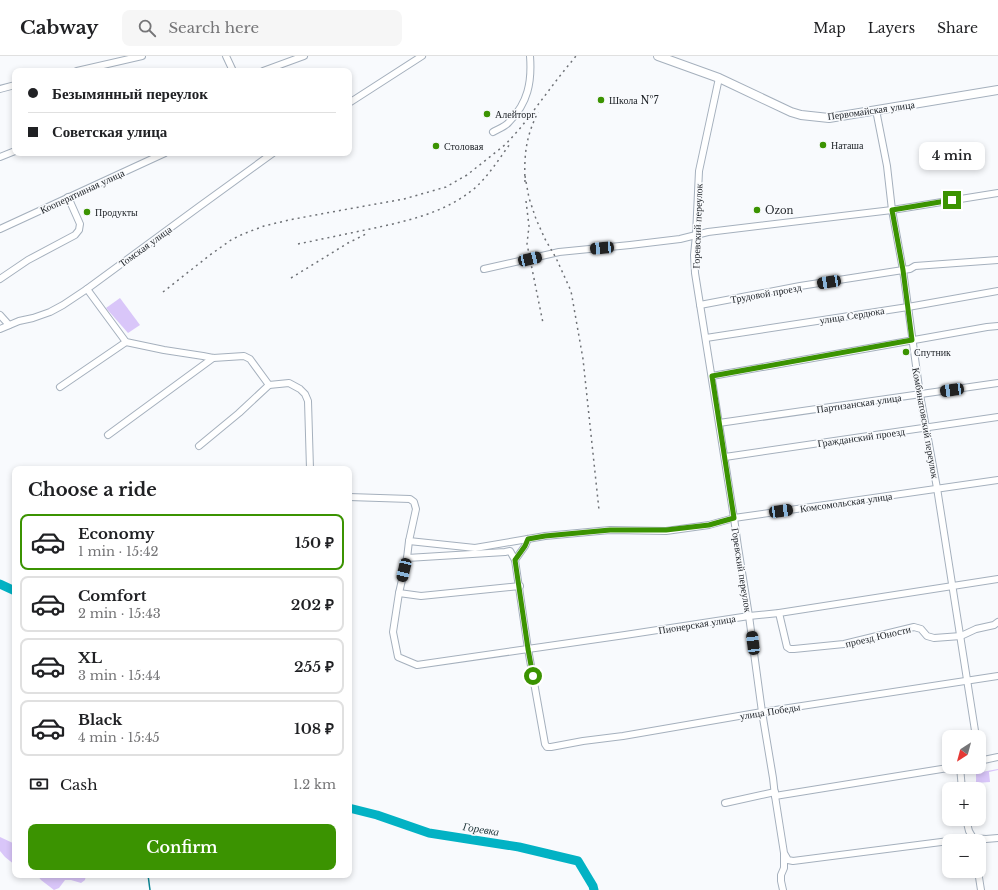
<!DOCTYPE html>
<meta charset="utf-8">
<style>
:root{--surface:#fff;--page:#f6f6f6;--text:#202124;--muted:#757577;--line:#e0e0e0;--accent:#3b9301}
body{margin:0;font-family:"Libre Baskerville",serif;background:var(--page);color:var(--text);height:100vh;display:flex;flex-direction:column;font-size:15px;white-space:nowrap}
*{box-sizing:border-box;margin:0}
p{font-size:13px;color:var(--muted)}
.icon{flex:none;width:22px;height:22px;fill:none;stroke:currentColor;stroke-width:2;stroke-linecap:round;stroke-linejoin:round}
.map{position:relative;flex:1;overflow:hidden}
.details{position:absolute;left:12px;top:410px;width:340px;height:412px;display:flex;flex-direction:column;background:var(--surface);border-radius:8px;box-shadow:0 2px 6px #0003}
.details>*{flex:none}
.guide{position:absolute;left:12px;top:12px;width:340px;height:88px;border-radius:8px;box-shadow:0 2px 6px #0003;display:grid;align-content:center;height:88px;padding:0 16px;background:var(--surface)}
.needle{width:26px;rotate:216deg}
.fabs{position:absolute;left:942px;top:674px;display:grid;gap:8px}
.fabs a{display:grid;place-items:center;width:44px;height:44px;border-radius:8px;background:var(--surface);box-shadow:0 2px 6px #0003;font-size:20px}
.end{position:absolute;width:18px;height:18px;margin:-9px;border:5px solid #3b9301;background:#fff;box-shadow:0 0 0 2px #fff}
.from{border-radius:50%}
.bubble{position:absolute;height:28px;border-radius:8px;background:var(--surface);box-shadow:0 2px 6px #0003;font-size:13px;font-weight:600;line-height:28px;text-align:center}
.car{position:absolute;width:12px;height:24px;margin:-12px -6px;border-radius:5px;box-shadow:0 0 3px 1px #0007;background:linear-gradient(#222 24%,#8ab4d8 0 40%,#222 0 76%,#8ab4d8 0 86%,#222 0)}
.guide b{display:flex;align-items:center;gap:14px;height:38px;font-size:15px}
.guide b+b{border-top:1px solid var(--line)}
.guide i{width:10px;height:10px;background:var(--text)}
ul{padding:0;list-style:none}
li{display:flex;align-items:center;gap:12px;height:56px;margin:0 8px 6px;padding:0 8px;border:2px solid var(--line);border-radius:8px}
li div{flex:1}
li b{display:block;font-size:15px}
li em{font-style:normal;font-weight:600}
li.current{border-color:var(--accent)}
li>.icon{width:36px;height:36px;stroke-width:1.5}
h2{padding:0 16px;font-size:18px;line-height:48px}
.pay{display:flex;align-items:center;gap:10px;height:44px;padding:0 16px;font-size:15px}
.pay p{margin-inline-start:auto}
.cta{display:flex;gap:8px;margin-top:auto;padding:8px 16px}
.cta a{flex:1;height:46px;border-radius:8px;background:var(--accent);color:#fff;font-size:16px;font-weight:600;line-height:46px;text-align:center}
header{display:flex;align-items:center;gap:24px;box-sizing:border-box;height:56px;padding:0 20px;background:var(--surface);border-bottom:1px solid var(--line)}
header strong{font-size:19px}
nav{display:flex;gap:22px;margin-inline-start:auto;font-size:14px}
.search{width:280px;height:36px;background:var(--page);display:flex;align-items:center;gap:10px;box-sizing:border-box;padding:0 14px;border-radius:8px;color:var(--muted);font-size:15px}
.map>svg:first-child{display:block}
.green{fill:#d9c6f9}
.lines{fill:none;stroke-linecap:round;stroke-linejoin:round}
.stream{stroke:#0a8694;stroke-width:1.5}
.river{stroke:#02b2c4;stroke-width:9}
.minor-casing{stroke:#a5b0bd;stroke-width:8}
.major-casing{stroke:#a5b0bd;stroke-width:10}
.minor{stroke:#fff;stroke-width:6}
.major{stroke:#fff;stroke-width:8}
.rail{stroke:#6e7176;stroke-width:1.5;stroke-dasharray:2 4;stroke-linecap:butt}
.route{stroke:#3b9301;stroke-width:5}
.poi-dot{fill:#3b9301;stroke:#f8fafd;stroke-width:1.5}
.labels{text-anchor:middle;stroke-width:3;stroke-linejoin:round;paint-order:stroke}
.poi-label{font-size:10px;fill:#1c2025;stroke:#f8fafd;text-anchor:start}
.street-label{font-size:10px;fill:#1c2025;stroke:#f8fafd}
.water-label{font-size:11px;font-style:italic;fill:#1e3539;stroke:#f8fafd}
</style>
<header>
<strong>Cabway</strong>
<div class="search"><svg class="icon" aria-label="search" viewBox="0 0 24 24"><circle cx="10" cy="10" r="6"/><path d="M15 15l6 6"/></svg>Search here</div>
<nav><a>Map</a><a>Layers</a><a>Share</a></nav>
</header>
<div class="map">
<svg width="998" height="834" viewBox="0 0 998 834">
<rect width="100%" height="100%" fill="#f8fafd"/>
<g class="green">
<polygon points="120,242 140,269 128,277 106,252"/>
<polygon points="998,713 998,714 989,716 990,726 976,727 976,717"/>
<polygon points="0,781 15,788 15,809 5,801 0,795"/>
<polygon points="37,819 86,819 85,824 81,827 71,824 65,824 59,832 54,834 41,824"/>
</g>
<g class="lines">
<polyline class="stream" points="148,819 150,834"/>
<g class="river">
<polyline points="0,528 15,535"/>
<polyline points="349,752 377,759 429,777 519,791 578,805 593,830 594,834"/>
</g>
<defs>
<g id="minor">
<polyline points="226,0 233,15"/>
<polyline points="77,15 142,0"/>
<polyline points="263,15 304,0"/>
<polyline points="719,22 699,115 696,179 694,199 695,217 734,462 738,491 749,560 762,656 773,722 775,740 784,797 788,804 793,805 949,785"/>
<polyline points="0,33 15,29"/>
<polyline points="349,47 422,0"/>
<polyline points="876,54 887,110 892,154 903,214 920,339 937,432 976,681"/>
<path d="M493,76C498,73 505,71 509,66C528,47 532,26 530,0"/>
<polyline points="0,101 15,95"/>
<polyline points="0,173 165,97"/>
<polyline points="484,213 559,196 630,189 680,183 708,176 892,154 998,137"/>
<polyline points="0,223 28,204 75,179 79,174 80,168 68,141"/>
<polyline points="87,233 126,286 164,294 203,300 213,302 244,300 250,303 269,329"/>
<polyline points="700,249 800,230 903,214 910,213 915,210 998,204"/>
<polyline points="0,259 9,269"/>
<polyline points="0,273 19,265 33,262 50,256 63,249 87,233 200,150 273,97"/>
<polyline points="706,282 908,251 998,235"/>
<polyline points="712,320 987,271 998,270"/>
<polyline points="60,331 126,286"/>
<polyline points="719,367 998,327"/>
<polyline points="108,379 213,302"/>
<polyline points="199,390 239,357 269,329 289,327 300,333 305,338 308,345 310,413"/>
<polyline points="725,401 998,361"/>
<polyline points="349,441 410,443 414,446 416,453 409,485 407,502 399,537 393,576 398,601 417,609 625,579 749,560 779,557 998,523"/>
<polyline points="528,483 525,490 515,504 528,593 545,688 547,691 551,691 583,685 623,680 762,656 998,620"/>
<polyline points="409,485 475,492 545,480 610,474 666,475 709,469 734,462 998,424"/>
<polyline points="407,502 505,496 510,495 515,504"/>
<polyline points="399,537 421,540 520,530"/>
<polyline points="779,557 787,591 790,593 794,593 844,588 914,571 921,573 927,580 934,582 961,580 976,573 994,569 998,566"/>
<polyline points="979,705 998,701"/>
<polyline points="960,711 962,733"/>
<polyline points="775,740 954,711"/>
<polyline points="725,747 775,736"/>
<polyline points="966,763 969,775 973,782 974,785"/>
<polyline points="949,785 973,782 986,783 998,782"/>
<polyline points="978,815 981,834"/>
<polyline points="783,834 781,825 781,819 784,812 784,799"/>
</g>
<polyline id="major" points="658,0 719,22 791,56 801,59 829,62 998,34"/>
</defs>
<use href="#minor" class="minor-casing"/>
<use href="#major" class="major-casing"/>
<use href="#minor" class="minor"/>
<use href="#major" class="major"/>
<g class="rail">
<polyline points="525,120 529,142 536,163 545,183 556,202 571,235 583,303 599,454"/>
<path d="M525,126C524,97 526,81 538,56"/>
<polyline points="526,145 529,170 527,188 543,267"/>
<path d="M298,188C322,183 346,178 370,173C407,165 446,157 476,131C489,119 499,103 510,88"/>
<polyline points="291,222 348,187 368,177"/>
<polyline points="163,236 210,199 231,184 243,178 264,170 289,164 326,157 404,143 446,131 467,119 506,88 522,70 559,21 576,0"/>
</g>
</g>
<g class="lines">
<polyline class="route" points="533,620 528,593 515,504 525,490 528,483 545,480 610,474 666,474 709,469 734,462 712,320 912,284 903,214 892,154 952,144"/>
</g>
<g class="poi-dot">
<circle cx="601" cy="44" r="4"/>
<circle cx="487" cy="58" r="4"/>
<circle cx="823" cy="89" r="4"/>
<circle cx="436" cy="90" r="4"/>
<circle cx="757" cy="154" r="4"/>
<circle cx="87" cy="156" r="4"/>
<circle cx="906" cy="296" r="4"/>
</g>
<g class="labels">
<g class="poi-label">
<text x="609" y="48">Школа №7</text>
<text x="495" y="62">Алейторг</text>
<text x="831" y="93">Наташа</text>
<text x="444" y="94">Столовая</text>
<text x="765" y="158">Ozon</text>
<text x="95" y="160">Продукты</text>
<text x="914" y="300">Спутник</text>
</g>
<g class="street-label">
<text transform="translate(871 54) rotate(-8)" y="4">Первомайская улица</text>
<text transform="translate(82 135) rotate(-25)" y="4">Кооперативная улица</text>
<text transform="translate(697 170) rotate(-88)" y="4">Горевский переулок</text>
<text transform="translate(145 190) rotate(-36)" y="4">Томская улица</text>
<text transform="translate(766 237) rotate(-10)" y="4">Трудовой проезд</text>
<text transform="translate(852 259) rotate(-9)" y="4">улица Сердюка</text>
<text transform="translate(859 347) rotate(-8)" y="4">Партизанская улица</text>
<text transform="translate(926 367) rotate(80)" y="4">Комбинатовский переулок</text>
<text transform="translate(861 381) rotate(-8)" y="4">Гражданский проезд</text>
<text transform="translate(846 446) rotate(-8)" y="4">Комсомольская улица</text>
<text transform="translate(742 514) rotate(81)" y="4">Горевский переулок</text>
<text transform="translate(697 568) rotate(-9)" y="4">Пионерская улица</text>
<text transform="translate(878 580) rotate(-13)" y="4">проезд Юности</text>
<text transform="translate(770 655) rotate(-9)" y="4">улица Победы</text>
</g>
<g class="water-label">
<text transform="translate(481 773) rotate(9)" y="4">Горевка</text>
</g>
</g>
</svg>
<div class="fabs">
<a><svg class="needle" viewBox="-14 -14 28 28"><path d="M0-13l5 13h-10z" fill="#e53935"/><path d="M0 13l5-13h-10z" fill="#757577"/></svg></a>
<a>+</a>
<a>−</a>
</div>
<i class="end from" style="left:533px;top:620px"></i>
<i class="end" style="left:952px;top:144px"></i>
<div class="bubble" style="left:919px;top:86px;width:66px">4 min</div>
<i class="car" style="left:602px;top:192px;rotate:265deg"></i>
<i class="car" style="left:530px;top:203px;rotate:77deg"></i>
<i class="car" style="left:829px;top:226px;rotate:261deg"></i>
<i class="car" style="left:952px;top:334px;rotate:262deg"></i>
<i class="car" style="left:781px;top:455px;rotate:82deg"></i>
<i class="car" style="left:404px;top:514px;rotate:193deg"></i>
<i class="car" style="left:753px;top:587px;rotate:353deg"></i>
<div class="guide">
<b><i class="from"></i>Безымянный переулок</b>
<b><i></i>Советская улица</b>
</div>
<section class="details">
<h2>Choose a ride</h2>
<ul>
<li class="current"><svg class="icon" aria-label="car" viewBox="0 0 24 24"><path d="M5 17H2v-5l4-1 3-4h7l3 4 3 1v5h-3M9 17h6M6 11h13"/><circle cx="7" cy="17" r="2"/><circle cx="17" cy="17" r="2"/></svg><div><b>Economy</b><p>1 min · 15:42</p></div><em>150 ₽</em></li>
<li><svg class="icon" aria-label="car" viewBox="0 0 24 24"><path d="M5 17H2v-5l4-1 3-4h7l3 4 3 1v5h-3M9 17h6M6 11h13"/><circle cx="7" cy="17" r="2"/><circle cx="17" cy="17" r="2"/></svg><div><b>Comfort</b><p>2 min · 15:43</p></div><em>202 ₽</em></li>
<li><svg class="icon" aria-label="car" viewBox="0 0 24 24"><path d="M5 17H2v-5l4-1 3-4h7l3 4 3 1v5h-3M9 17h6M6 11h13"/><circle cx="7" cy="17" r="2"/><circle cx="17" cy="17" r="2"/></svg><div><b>XL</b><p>3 min · 15:44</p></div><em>255 ₽</em></li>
<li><svg class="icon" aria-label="car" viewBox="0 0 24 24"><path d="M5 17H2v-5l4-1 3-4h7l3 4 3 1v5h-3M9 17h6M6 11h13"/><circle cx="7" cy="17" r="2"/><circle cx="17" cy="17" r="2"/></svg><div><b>Black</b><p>4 min · 15:45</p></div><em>108 ₽</em></li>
</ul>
<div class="pay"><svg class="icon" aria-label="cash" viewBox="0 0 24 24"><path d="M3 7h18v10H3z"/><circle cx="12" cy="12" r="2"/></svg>Cash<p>1.2 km</p></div>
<div class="cta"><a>Confirm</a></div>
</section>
</div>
